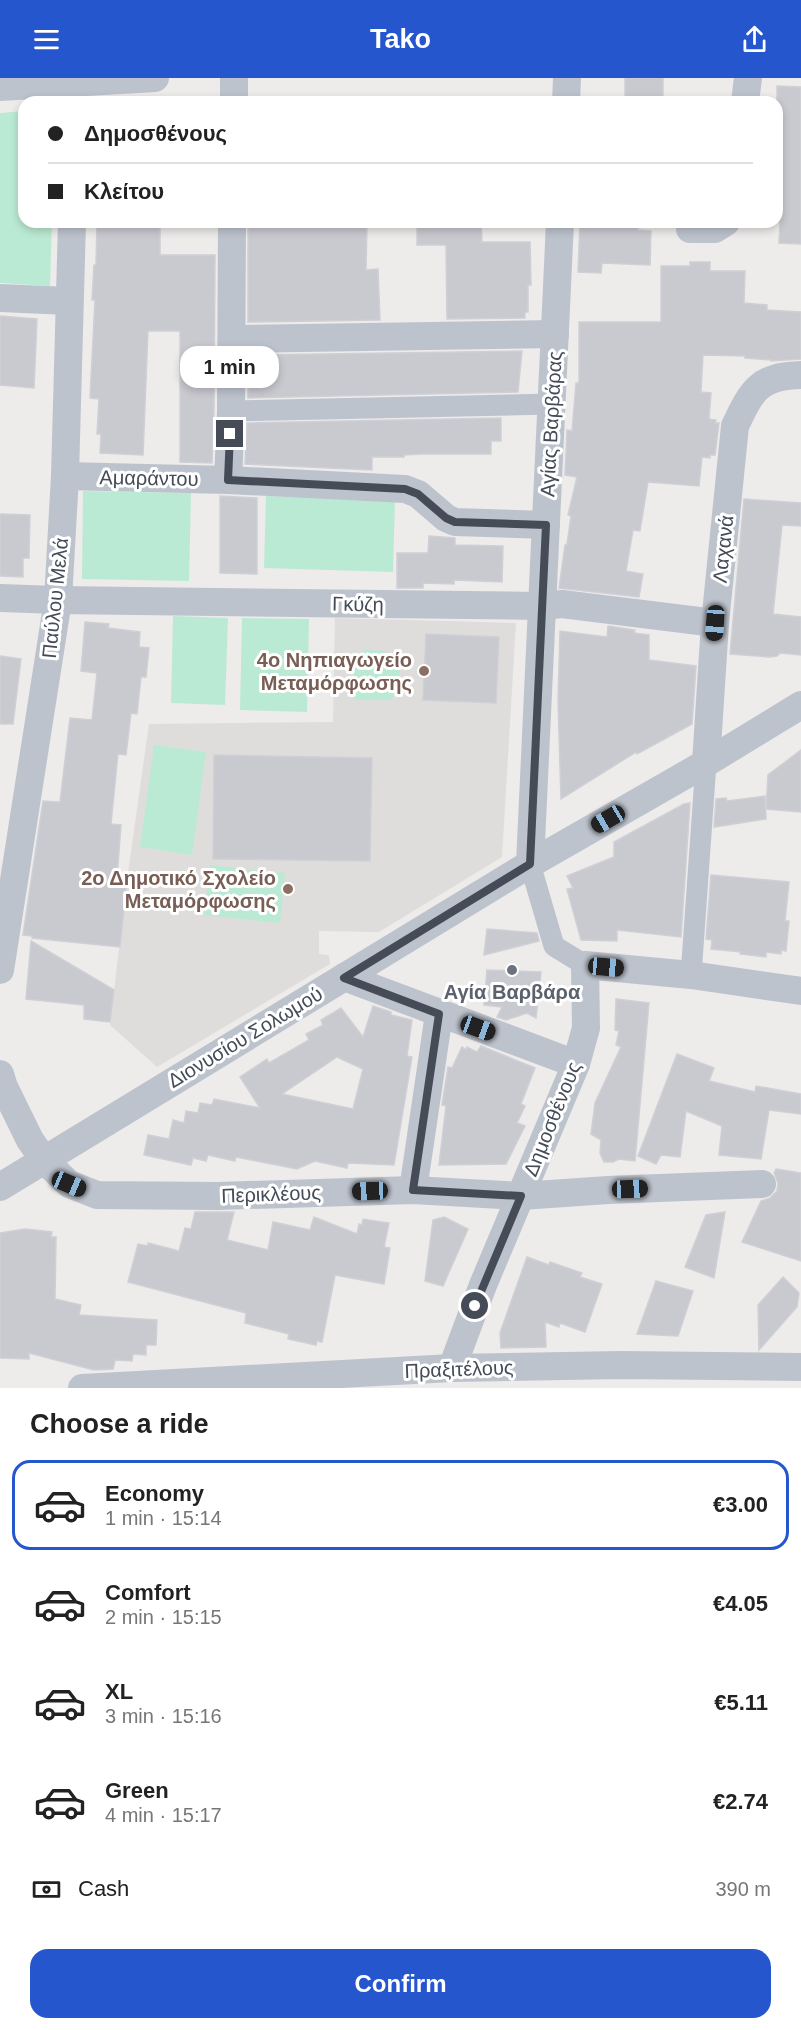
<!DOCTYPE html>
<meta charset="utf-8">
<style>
:root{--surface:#fff;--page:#f2f2f2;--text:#222;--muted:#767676;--line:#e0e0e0;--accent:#2656cd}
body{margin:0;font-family:Helvetica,sans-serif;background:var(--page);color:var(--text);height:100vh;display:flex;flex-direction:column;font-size:22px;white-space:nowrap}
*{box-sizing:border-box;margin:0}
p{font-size:20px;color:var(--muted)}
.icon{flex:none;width:33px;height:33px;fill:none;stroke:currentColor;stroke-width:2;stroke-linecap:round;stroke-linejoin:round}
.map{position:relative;height:1310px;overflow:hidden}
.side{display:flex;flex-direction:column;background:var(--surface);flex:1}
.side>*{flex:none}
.banner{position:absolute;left:18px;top:18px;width:765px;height:132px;border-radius:18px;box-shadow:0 3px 9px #0003;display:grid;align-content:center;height:132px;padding:0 30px;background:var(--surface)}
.end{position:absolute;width:27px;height:27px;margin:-14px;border:8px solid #454c57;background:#fff;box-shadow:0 0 0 3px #fff}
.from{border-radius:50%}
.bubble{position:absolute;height:42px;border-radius:18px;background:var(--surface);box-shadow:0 3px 9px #0003;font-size:20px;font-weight:600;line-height:42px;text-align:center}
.car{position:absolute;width:18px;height:36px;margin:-18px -9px;border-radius:8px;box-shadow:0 0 4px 2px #0007;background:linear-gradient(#222 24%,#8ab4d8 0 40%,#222 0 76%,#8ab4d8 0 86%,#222 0)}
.banner b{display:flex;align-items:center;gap:21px;height:57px;font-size:22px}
.banner b+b{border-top:2px solid var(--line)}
.banner i{width:15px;height:15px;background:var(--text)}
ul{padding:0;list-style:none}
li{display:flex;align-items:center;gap:18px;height:90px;margin:0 12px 9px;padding:0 18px;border:3px solid transparent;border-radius:18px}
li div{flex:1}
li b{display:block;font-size:22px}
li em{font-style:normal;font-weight:600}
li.active{border-color:var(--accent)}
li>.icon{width:54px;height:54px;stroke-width:1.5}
h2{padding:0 30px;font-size:27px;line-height:72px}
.pay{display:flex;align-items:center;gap:15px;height:66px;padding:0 30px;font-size:22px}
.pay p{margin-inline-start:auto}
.button{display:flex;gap:12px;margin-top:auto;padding:12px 30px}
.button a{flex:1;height:69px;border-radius:18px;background:var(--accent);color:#fff;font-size:24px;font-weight:600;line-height:69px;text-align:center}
header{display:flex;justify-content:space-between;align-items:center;height:78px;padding:0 30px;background:var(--accent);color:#fff;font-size:27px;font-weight:600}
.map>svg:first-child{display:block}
.education{fill:#dfdddc}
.green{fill:#bbead4}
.building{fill:#c9c9d0;stroke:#cfd0d6;stroke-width:1.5;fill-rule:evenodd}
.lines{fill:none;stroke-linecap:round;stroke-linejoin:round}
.pedestrian{stroke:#bdc3cd;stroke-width:21}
.minor{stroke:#bdc3cd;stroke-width:28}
.route{stroke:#454c57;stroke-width:8}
.education-dot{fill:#8d6e63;stroke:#fff;stroke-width:2}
.worship-dot{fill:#6b7280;stroke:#fff;stroke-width:2}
.labels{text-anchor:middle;stroke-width:6;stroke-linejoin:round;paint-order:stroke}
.street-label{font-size:20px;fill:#454c57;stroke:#fff}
.education-label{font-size:20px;font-weight:bold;fill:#785e54;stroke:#fff;text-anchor:end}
.worship-label{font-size:20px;font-weight:bold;fill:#5b616d;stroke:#fff}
</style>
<header><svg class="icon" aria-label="menu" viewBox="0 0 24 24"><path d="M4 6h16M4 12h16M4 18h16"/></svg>Tako<svg class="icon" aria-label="share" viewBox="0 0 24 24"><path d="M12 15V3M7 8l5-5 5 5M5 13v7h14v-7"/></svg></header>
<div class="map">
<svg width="801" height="1310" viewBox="0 0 801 1310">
<rect width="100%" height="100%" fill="#eeebeb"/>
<polygon class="education" points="335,540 516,545 502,779 379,854 319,853 319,876 329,877 330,886 157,989 110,947 127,802 149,646 333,644"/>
<g class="green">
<polygon points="24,33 24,144 52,144 50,208 0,205 0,35"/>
<polygon points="83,413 191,415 189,503 82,501"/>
<polygon points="266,418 395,421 393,494 264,490"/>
<polygon points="173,538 228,540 225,627 171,625"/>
<polygon points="242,540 309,541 307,634 240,632"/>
<polygon points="365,572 385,573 400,586 400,613 390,622 354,622 354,582"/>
<polygon points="154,667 206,674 192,777 140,769"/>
<polygon points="210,787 285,795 280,845 204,837"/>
</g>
<g class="building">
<rect x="625" y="0" width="38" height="24"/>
<polygon points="777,8 801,9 801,166 779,165 780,144 777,144"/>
<polygon points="97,144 160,145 160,177 215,177 214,333 212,385 180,384 180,253 148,253 143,377 100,375 101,356 97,356 99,321 90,320 95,222 92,222 94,187 96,187"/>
<polygon points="248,144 367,144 366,192 378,191 380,242 248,244"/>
<polygon points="417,144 481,144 482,164 530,164 531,207 528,207 528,234 525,234 525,240 447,241 446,167 417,167"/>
<polygon points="580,144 639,144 638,152 651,153 650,187 602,185 601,195 578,194"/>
<polygon points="690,184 710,184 710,193 745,193 744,225 767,227 767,232 801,234 801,281 771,283 771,282 745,280 745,278 703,277 701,314 711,315 709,341 716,342 715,345 719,345 715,377 710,377 710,380 702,379 699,408 648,404 640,453 633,452 626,493 643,496 639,519 559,510 565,467 567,466 571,438 568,437 577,399 565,397 567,352 572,353 576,305 579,305 579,244 661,244 661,188 690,188"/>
<polygon points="0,238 37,241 34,310 0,307"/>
<polygon points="522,273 518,314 248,320 248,277"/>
<polygon points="501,340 501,363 491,363 491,376 421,376 404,377 404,379 372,379 372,392 245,386 247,345"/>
<polygon points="220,418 257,420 257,496 220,495"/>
<polygon points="744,421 801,425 801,448 782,447 773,536 801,539 801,577 780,575 777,578 770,579 730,576"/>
<polygon points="0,436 30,437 29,480 23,480 23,499 0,498"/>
<polygon points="429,458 455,460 455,467 503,468 502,504 454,502 454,506 423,505 423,510 397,510 397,475 428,475"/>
<polygon points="85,544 109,546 108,550 140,554 139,569 149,570 146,599 141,599 137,636 131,635 126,677 118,676 111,746 121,747 117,800 127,802 120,869 32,860 32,858 23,857 43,723 60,724 70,640 92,642 97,595 81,593"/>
<polygon points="608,548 635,552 634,555 649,557 649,582 696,588 692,646 637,676 636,674 561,721 558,623 560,553 607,559"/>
<polygon points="426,556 499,559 496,625 423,622"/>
<polygon points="0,578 21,581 13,646 0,646"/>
<polygon points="801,672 801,734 766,731 768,697"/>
<polygon points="214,677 372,680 370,783 213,781"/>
<polygon points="765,718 766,741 714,749 716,721 726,720 727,723"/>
<polygon points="690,725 681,859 617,852 617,863 581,862 567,811 573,810 567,798 614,779 614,764 684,726"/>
<polygon points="711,797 789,804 785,843 789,843 786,873 781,872 781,876 766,874 766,879 740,876 741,874 711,871 712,862 706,861"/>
<polygon points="487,851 537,855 539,863 484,877"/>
<polygon points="31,863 114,912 110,944 84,941 84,927 26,921"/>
<polygon points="487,892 541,894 536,940 527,935 506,942 497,939 502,929 484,927"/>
<polygon points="616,921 649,925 635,1083 619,1081 613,1084 604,1084 600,1075 601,1062 591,1056 595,1025 621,969 616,967 619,953 615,952"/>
<path d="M373,928L391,934V937L412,942L407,978L412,979L394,1087L348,1085L347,1090L315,1083L297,1091L236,1079L235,1083L208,1077L206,1083L193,1080L191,1087L144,1077L148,1057L169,1061L173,1042L184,1045L186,1033L198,1035L200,1025L212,1027L214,1021L260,1030L240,999L267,981L269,985L309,962L306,956L323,947L321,942L341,930L363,959ZM337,979L363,991L353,1031L282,1016Z"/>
<polygon points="481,968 535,990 521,1026 525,1028 517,1045 525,1048 506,1086 439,1087 446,1028 442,1027 448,989 452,990 462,969 466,972 467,969 477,974"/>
<polygon points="677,976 714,990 709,1003 755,1014 756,1008 801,1016 801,1036 769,1032 761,1081 719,1077 722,1048 686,1033 680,1079 661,1077 656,1086 638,1078"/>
<polygon points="776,1091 801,1095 801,1183 742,1164 761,1123 770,1120 777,1113 778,1105 774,1095"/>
<polygon points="195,1134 234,1134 227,1162 268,1172 273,1144 310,1152 314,1139 357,1156 359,1146 362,1147 363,1141 389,1145 384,1169 390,1170 384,1206 335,1197 322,1264 317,1263 316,1267 288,1261 289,1256 245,1245 246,1235 128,1204 138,1166 148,1168 148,1165 179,1173 185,1150 191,1151"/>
<polygon points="725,1134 714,1200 685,1189 706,1137"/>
<polygon points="444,1139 468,1151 443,1208 425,1203 433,1142"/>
<polygon points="25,1151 52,1154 51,1159 56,1159 55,1221 81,1227 79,1237 157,1242 156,1267 146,1267 146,1277 133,1276 132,1283 115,1282 113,1291 94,1292 29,1275 29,1281 0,1280 0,1155"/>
<polygon points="527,1179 549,1187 550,1184 582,1195 580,1199 602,1206 585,1254 560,1245 559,1249 545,1244 546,1269 501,1270 500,1255"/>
<polygon points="783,1199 799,1215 797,1229 759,1272 758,1227"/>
<polygon points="656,1203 693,1213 678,1258 637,1256"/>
</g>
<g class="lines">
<g class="pedestrian">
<polyline points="231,333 552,326"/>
<polyline points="530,786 554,868 585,887"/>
<polyline points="691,897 706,685"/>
</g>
<g class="minor">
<polyline points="0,9 155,0"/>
<polyline points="234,24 234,0"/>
<polyline points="566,24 567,0"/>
<polyline points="745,24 748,0"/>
<polyline points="690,151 715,151 726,144"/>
<polyline points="0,220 69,223"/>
<polyline points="232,261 555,256"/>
<polyline points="65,398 228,402 405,411 418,416 446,440 455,444 546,447"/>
<polyline points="228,402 231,333 232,144"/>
<polyline points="0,520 58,522 542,528 562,526 715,545"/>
<path d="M706,685L715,545L735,348C752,312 759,298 801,297"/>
<polyline points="530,786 560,144"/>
<polyline points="0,892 58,522 65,398 72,144"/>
<polyline points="344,899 576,986"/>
<polyline points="0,996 4,1009 30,1062 44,1082 69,1106 97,1117 218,1118 413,1112 521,1118 608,1112 762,1106"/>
<polyline points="0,1109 530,786 706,685 801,627"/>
<polyline points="413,1112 439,936"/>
<polyline points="452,1290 483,1207 576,986 586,950 585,887 691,897 801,913"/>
<polyline points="82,1310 452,1290 621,1287 801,1289"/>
</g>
</g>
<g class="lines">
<polyline class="route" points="230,356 228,402 405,411 418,416 446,440 455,444 546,447 530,786 344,900 439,936 413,1112 521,1118 475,1228"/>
</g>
<g class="education-dot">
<circle cx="424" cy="593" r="6"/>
<circle cx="288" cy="811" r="6"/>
</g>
<circle class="worship-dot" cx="512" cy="892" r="6"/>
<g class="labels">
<g class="street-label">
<text transform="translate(551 346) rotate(-87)" y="7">Αγίας Βαρβάρας</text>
<text transform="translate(149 400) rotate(1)" y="7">Αμαράντου</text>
<text transform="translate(723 471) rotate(-84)" y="7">Λαχανά</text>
<text transform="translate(55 520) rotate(-84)" y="7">Παύλου Μελά</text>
<text transform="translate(358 526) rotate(1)" y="7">Γκύζη</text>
<text transform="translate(245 959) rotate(-31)" y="7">Διονυσίου Σολωμού</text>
<text transform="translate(552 1041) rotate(-68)" y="7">Δημοσθένους</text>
<text transform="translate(271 1116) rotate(-2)" y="7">Περικλέους</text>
<text transform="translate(459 1291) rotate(-2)" y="7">Πραξιτέλους</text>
</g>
<g class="education-label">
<text x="412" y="589">4ο Νηπιαγωγείο<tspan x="412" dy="23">Μεταμόρφωσης</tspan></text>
<text x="276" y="807">2ο Δημοτικό Σχολείο<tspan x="276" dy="23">Μεταμόρφωσης</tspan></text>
</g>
<g class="worship-label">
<text x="512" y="921">Αγία Βαρβάρα</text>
</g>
</g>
</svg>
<i class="end from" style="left:475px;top:1228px"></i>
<i class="end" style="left:230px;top:356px"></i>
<div class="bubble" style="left:180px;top:268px;width:99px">1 min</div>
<i class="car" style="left:715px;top:545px;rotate:184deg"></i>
<i class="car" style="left:608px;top:741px;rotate:240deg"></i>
<i class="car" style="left:606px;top:889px;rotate:95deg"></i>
<i class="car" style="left:478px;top:950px;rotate:110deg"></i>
<i class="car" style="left:69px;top:1106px;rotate:113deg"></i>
<i class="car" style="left:630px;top:1111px;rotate:88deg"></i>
<i class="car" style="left:370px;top:1113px;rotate:268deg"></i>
<div class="banner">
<b><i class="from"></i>Δημοσθένους</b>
<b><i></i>Κλείτου</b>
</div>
</div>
<section class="side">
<h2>Choose a ride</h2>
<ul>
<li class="active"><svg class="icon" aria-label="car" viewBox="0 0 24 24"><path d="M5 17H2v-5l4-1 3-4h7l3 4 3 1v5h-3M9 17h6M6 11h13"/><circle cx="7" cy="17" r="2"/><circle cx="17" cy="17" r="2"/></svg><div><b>Economy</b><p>1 min · 15:14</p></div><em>€3.00</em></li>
<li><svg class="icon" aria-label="car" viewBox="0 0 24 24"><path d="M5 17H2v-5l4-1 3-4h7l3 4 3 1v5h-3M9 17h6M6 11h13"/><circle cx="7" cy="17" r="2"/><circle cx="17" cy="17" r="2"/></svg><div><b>Comfort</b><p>2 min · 15:15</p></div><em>€4.05</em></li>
<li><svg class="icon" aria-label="car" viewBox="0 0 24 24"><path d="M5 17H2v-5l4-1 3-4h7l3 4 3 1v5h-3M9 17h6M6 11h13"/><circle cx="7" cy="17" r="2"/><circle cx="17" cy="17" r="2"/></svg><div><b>XL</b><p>3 min · 15:16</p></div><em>€5.11</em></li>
<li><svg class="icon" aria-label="car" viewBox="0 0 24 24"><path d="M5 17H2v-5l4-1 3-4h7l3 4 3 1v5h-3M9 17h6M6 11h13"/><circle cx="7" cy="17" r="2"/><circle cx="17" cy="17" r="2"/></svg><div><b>Green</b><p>4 min · 15:17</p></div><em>€2.74</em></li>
</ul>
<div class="pay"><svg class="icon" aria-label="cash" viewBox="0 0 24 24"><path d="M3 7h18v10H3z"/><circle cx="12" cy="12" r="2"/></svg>Cash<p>390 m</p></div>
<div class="button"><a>Confirm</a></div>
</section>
